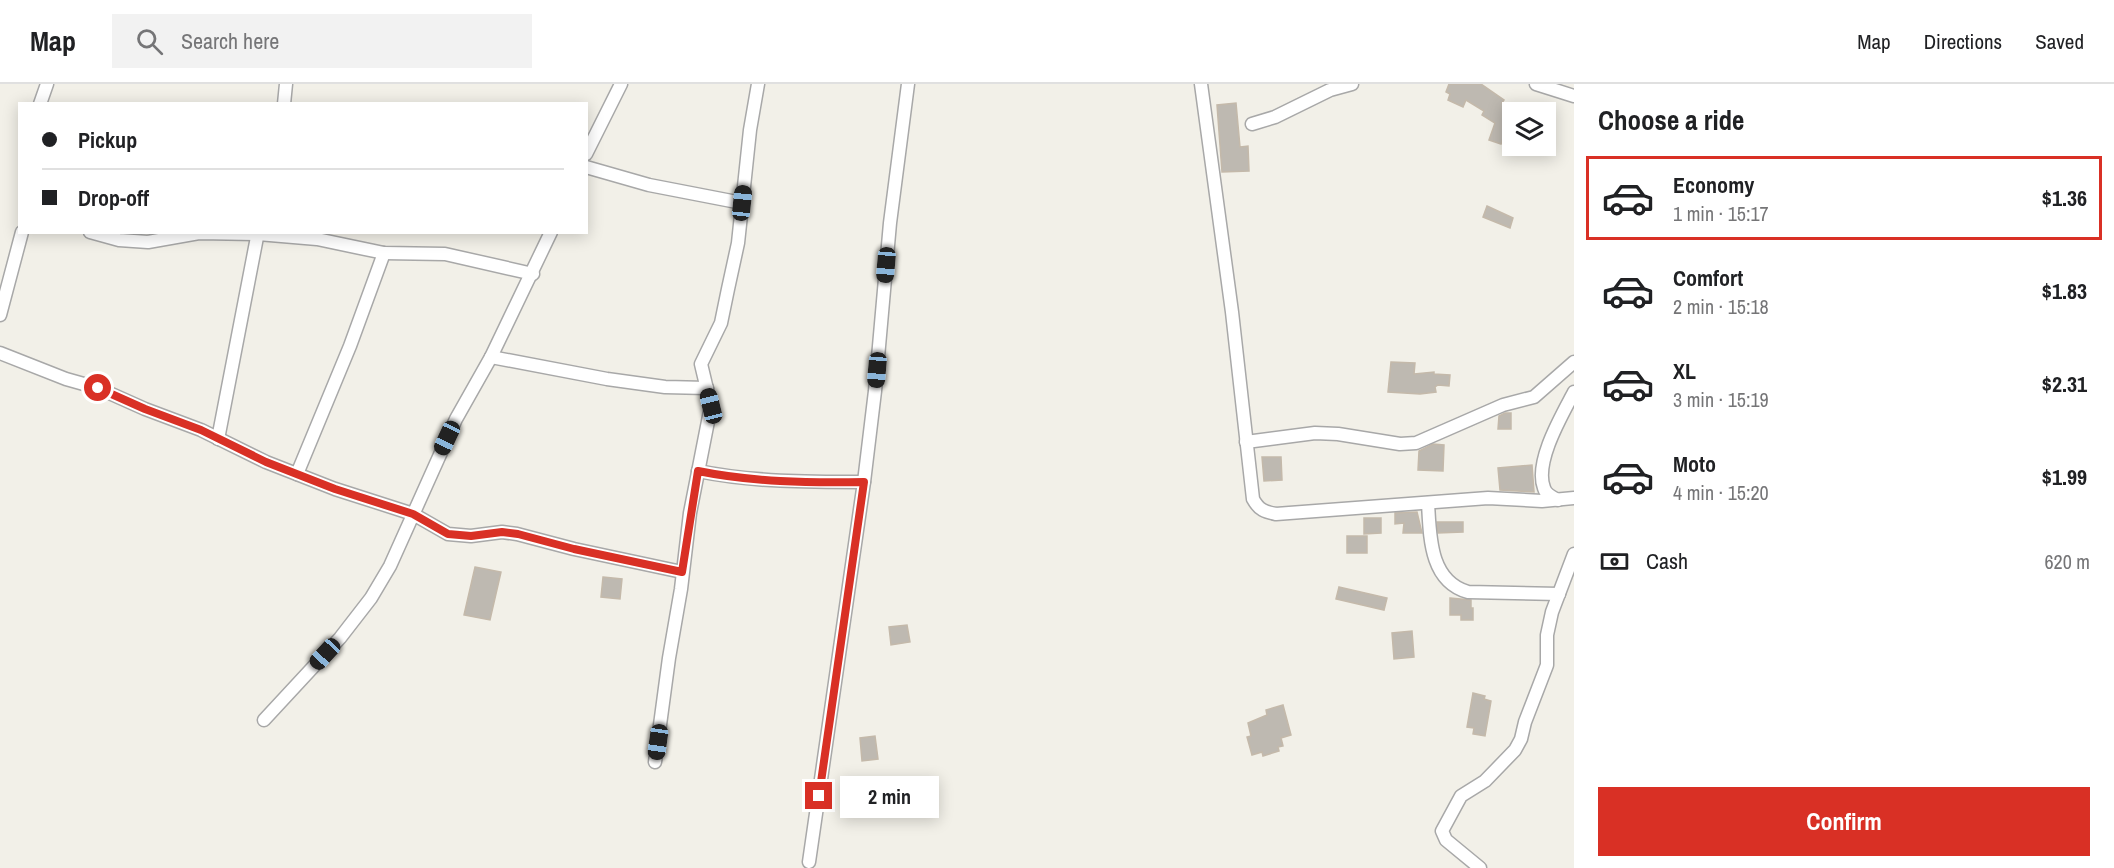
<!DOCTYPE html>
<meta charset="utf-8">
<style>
:root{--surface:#fff;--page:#f2f2f2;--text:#202124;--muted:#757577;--line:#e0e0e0;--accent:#d93025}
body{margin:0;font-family:"Archivo Narrow",sans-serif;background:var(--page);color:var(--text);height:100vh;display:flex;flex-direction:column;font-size:22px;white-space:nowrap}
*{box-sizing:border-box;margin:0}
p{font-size:20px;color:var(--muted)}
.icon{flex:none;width:33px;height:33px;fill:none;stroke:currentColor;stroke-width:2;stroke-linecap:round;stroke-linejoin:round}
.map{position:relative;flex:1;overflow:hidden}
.drawer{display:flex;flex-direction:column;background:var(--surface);width:540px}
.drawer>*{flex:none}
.hud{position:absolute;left:18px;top:18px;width:570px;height:132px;border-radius:0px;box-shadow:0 3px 15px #0003;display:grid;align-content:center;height:132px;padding:0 24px;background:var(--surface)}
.controls{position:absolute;left:1502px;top:18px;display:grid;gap:12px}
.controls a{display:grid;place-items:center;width:54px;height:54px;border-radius:0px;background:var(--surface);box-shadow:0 3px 15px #0003;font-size:30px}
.end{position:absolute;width:27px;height:27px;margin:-14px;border:8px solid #d93025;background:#fff;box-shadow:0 0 0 3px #fff}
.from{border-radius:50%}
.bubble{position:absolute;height:42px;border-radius:0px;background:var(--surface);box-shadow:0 3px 15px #0003;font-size:20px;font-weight:700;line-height:42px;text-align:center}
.car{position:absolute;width:18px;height:36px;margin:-18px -9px;border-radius:8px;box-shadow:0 0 4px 2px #0007;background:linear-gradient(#222 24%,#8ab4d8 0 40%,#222 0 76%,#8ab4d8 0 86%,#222 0)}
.hud b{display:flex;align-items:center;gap:21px;height:57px;font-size:22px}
.hud b+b{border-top:2px solid var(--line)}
.hud i{width:15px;height:15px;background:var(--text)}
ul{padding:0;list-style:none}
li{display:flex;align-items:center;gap:18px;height:84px;margin:0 12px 9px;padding:0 12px;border:3px solid transparent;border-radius:0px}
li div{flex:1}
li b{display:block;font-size:22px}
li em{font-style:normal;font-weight:700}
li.active{border-color:var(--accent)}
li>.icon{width:54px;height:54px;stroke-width:1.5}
h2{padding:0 24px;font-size:27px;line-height:72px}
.pay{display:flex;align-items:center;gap:15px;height:66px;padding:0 24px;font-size:22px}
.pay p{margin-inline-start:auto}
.cta{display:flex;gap:12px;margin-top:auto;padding:12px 24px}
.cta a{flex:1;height:69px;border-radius:0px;background:var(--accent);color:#fff;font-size:24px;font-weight:700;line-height:69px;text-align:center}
header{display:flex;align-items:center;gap:36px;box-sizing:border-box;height:84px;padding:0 30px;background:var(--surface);border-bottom:2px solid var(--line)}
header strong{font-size:28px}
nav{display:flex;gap:33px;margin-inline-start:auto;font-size:21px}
.search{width:420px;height:54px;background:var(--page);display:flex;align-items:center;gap:15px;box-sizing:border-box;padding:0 21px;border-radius:0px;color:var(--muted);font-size:22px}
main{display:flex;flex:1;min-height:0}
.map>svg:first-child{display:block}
.building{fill:#beb9b1;stroke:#c4b9aa;stroke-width:1.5}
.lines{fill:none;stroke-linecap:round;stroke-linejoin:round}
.street-casing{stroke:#a8a8a8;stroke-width:15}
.street{stroke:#fff;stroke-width:12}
.route{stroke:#d93025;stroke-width:8}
</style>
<header>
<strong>Map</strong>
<div class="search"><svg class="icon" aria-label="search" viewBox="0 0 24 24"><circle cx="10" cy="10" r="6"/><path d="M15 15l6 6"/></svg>Search here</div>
<nav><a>Map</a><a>Directions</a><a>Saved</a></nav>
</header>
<main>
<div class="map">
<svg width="1574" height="784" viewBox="0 0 1574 784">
<rect width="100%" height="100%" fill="#f2f0e8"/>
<g class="building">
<polygon points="1449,0 1481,0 1504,16 1502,19 1515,24 1501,60 1489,56 1495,39 1482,31 1484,27 1466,16 1463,23 1448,16 1450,10 1446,8"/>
<polygon points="1236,19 1240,63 1248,62 1249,87 1222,88 1217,21"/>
<polygon points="1487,122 1513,134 1510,144 1483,133"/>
<polygon points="1391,278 1415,279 1414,290 1434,288 1434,290 1450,291 1449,302 1438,301 1435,303 1436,308 1420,310 1388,308"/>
<polygon points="1505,329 1511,329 1511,345 1498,345 1499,332"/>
<polygon points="1433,360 1444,361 1443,387 1418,386 1419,367"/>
<polygon points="1262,373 1281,373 1282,396 1264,397"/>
<polygon points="1532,381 1534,408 1500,406 1498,384"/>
<polygon points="1417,428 1422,449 1403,449 1404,439 1395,440 1395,429"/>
<polygon points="1364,434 1381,434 1381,449 1364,450"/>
<polygon points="1437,438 1463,438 1463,448 1438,449"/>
<rect x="1347" y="452" width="20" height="17"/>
<polygon points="475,483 501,488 490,536 464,531"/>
<polygon points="603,493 622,495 620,515 601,513"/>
<polygon points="1339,503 1387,514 1384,526 1336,515"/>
<polygon points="1450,514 1471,516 1471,524 1473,524 1473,536 1461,536 1461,531 1450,531"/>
<polygon points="907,541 910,558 891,561 889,543"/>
<polygon points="1412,547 1414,573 1394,575 1392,549"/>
<polygon points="1473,609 1485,612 1484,615 1491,617 1485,652 1473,650 1474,644 1467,643"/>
<polygon points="1283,621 1291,651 1281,654 1283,662 1278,663 1279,667 1263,672 1262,668 1252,671 1247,653 1251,652 1248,639 1267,631 1266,626"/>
<polygon points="875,652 878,675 862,677 860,654"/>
</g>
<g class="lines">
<defs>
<g id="street">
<path d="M1201,0L1232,228L1253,415C1259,426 1265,428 1276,430L1488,414L1542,417L1574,414"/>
<polyline points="1536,0 1574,12"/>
<polyline points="40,20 47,0"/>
<polyline points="284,20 286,0"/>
<polyline points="1252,40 1275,33 1330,6 1352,0"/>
<polyline points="586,70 621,0"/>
<polyline points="586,83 649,101 742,119"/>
<polyline points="90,148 119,156 148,158 199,149 258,150 317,155 384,169 445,170 533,190"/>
<polyline points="0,231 22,148"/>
<polyline points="0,269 66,295 98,304 145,325 201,346 266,378 335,405 413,430 448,450 471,452 502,448 517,450 574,465 682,488"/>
<polyline points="491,273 607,295 665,303 707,304"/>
<polyline points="218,355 258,148"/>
<polyline points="1246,358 1315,349 1338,350 1400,360 1416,359 1503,321 1534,313 1574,278"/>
<path d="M698,387C752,398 808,398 864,398"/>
<polyline points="297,390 350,262 384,169"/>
<path d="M1558,416C1552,413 1546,411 1544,404C1534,378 1562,331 1574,308"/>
<path d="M1428,419C1430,451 1429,497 1468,508L1559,510"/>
<polyline points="264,636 340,554 371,514 390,482 456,335 491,273 551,148"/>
<polyline points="655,678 669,574 681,505 690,429 711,322 701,280 721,239 728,205 738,159 750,46 758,0"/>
<polyline points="809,778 864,398 875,307 890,139 908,0"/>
<polyline points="1480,784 1446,756 1442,747 1461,712 1485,697 1515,666 1521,655 1525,638 1547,581 1547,551 1552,528 1574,470"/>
</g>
</defs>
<use href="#street" class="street-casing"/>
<use href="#street" class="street"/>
</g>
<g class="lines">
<path class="route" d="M98,304L145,325L201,346L266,378L335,405L413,430L448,450L471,452L502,448L518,450L574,465L682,488L698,387C752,398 808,399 864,398L819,712"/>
</g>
</svg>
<div class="controls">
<a><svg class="icon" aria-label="layers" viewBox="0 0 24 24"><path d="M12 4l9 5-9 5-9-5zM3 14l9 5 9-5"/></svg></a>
</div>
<i class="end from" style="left:98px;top:304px"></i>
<i class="end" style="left:819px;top:712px"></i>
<div class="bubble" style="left:840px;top:692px;width:99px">2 min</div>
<i class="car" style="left:742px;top:119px;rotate:6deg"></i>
<i class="car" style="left:886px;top:181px;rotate:185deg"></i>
<i class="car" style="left:877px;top:286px;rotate:185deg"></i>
<i class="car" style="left:711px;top:322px;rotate:346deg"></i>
<i class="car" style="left:447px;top:354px;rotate:205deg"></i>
<i class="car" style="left:325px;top:570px;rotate:223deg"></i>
<i class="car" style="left:658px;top:658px;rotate:188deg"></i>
<div class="hud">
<b><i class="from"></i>Pickup</b>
<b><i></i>Drop-off</b>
</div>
</div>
<section class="drawer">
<h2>Choose a ride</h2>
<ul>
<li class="active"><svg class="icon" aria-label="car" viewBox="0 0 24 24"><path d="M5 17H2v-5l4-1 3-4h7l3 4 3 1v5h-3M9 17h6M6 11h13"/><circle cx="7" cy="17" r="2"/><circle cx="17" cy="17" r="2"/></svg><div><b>Economy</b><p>1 min · 15:17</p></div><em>$1.36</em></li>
<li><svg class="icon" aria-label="car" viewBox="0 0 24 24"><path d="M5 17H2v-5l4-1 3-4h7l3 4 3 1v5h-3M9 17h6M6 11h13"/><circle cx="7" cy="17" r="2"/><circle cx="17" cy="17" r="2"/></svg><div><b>Comfort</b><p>2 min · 15:18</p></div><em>$1.83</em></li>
<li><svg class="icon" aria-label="car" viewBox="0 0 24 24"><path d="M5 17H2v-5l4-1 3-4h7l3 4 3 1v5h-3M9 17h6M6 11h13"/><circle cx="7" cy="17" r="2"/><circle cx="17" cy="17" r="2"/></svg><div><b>XL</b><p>3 min · 15:19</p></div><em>$2.31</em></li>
<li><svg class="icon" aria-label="car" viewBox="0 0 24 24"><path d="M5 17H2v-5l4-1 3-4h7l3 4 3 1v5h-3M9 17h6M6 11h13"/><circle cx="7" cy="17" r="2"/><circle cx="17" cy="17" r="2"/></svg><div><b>Moto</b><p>4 min · 15:20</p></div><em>$1.99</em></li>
</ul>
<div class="pay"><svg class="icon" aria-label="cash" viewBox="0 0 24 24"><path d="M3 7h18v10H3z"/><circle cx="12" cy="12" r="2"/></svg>Cash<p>620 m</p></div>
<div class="cta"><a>Confirm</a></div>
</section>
</main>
